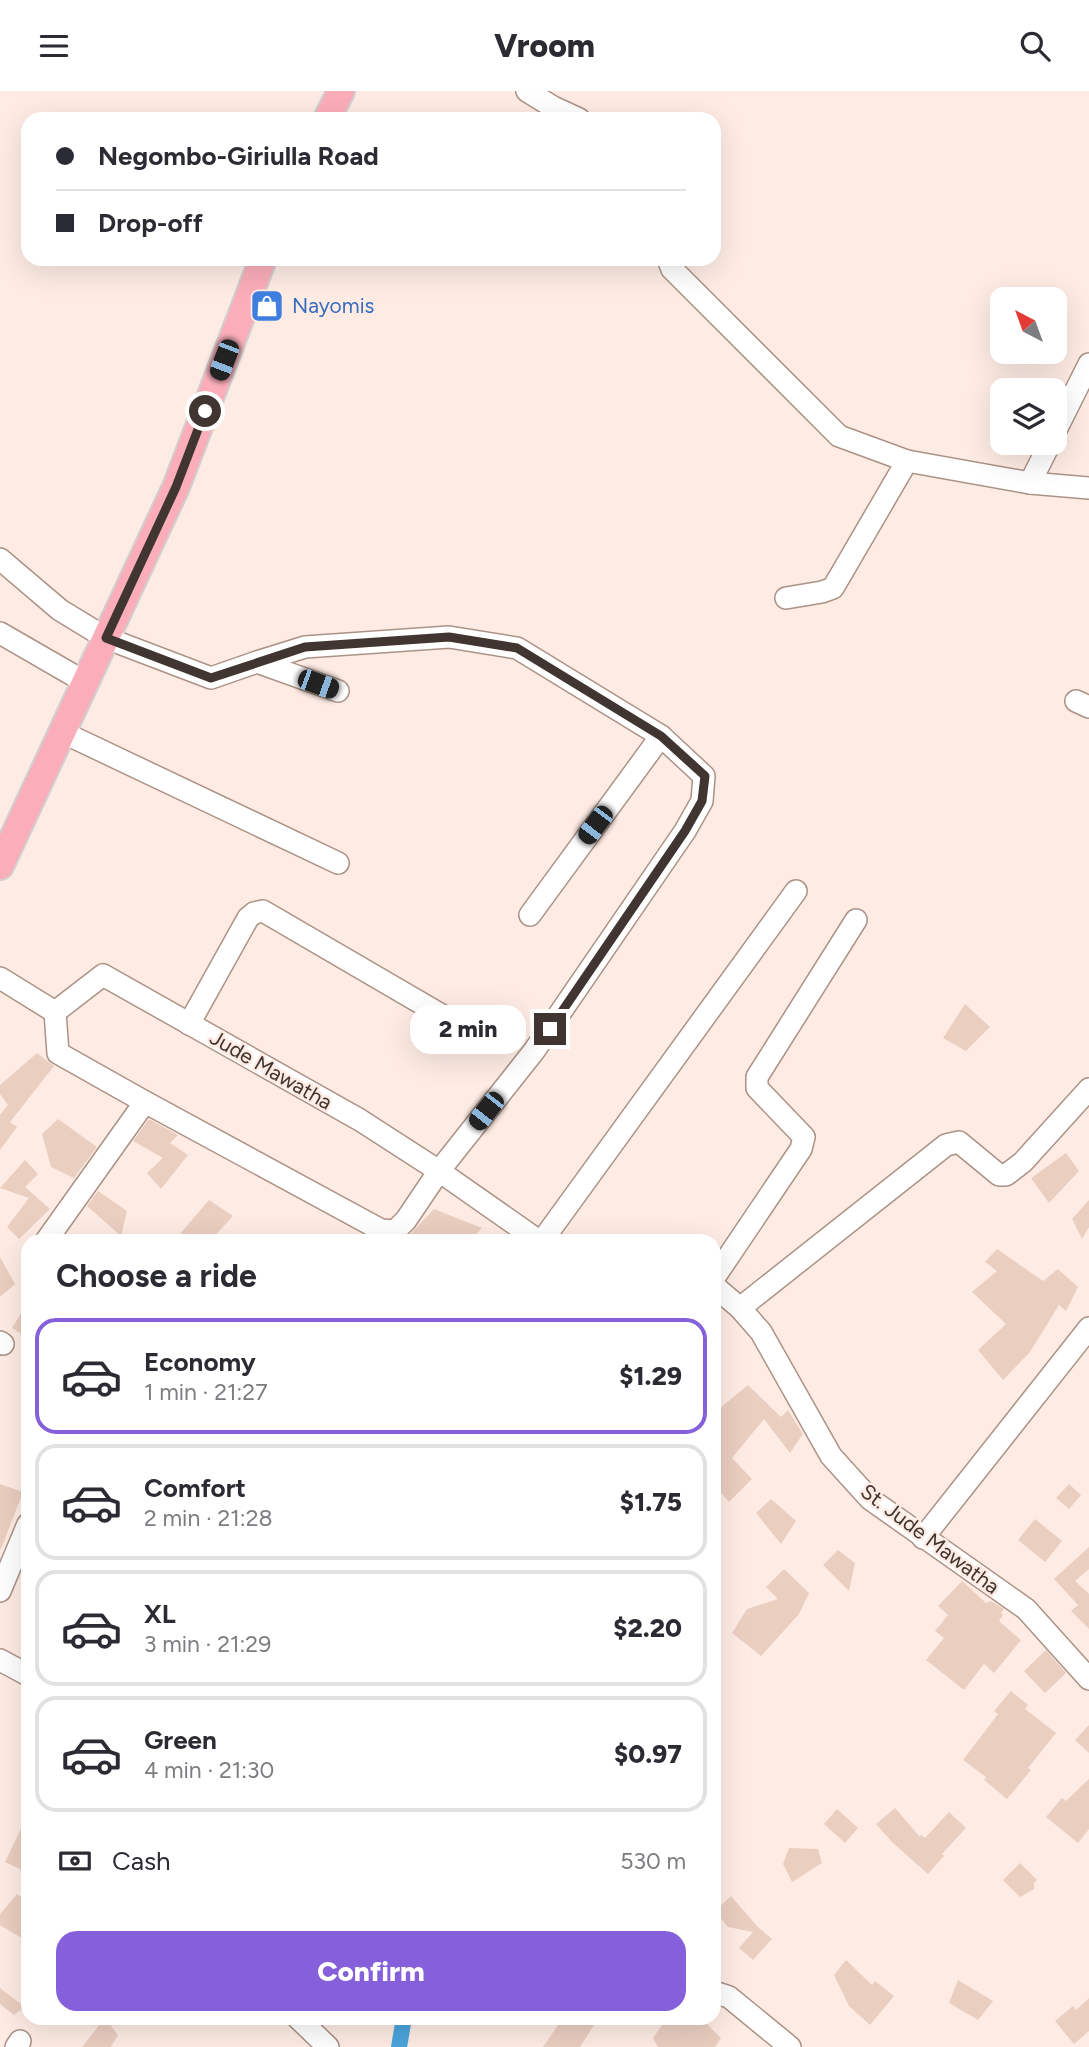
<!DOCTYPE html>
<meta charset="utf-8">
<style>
:root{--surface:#fff;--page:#f7f7f7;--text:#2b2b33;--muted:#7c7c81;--line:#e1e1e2;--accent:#8660da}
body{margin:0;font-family:Figtree,sans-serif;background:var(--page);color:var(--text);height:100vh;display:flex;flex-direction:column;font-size:26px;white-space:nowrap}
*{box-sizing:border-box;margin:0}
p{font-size:23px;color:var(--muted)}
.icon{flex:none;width:38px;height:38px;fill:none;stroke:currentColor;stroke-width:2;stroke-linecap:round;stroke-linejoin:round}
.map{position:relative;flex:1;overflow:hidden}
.panel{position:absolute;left:21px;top:1143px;width:700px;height:791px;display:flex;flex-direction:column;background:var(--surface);border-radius:21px;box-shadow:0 7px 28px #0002}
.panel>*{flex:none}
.top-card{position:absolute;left:21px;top:21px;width:700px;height:154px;border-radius:21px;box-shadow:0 7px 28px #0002;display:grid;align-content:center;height:154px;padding:0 35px;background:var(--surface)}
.needle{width:46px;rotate:319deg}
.fabs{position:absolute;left:990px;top:196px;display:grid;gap:14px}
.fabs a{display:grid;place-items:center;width:77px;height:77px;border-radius:14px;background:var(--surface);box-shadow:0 7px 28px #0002;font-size:35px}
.end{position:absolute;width:32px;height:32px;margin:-16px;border:9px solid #403530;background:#fff;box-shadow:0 0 0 4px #fff}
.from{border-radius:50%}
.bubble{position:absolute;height:49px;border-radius:21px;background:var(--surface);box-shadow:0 7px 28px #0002;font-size:23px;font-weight:800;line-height:49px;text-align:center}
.car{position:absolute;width:21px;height:42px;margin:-21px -10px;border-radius:9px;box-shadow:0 0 5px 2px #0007;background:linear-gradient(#222 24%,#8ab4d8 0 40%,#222 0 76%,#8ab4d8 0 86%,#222 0)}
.top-card b{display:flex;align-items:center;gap:24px;height:66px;font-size:26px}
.top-card b+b{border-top:2px solid var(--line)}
.top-card i{width:18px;height:18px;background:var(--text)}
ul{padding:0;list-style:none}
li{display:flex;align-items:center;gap:21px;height:116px;margin:0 14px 10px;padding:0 21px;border:4px solid var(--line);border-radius:21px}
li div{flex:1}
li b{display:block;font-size:26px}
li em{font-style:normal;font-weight:800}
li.on{border-color:var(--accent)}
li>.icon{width:63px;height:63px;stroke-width:1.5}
h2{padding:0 35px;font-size:32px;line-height:84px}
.pay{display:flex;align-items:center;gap:18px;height:77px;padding:0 35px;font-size:26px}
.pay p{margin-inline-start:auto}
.primary-button{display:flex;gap:14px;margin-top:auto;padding:14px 35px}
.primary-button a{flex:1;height:80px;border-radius:21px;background:var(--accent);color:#fff;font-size:28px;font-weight:800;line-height:80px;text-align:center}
header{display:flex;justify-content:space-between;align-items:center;height:91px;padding:0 35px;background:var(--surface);font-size:32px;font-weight:800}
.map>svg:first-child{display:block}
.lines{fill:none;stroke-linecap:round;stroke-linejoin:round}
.canal{stroke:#4ba4dc;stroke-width:16}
.building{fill:#eacec0}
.minor-casing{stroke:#ac9285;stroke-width:24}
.major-casing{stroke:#d1cfcd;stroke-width:30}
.minor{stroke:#fff;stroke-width:21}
.major{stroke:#fbaeba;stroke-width:26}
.route{stroke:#403530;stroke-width:9}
.labels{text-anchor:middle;stroke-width:5;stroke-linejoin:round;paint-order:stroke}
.shop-label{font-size:21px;fill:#366cbe;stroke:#feece4;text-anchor:start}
.street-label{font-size:21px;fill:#403530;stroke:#feece4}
</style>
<header><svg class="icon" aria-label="menu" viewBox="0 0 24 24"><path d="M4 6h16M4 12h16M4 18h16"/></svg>Vroom<svg class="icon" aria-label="search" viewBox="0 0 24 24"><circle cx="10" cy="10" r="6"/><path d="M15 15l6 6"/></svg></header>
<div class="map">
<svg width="1089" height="1956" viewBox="0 0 1089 1956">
<rect width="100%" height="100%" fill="#feece4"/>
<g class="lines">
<polyline class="canal" points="399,1956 404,1927"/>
</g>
<g class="building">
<polygon points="965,913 990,936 966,960 943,947"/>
<polygon points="37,962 54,975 10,1031 17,1036 0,1059 0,1024 8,1014 0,1003 0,994"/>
<polygon points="58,1028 97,1056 74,1087 51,1076 42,1043"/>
<polygon points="149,1028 178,1044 170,1052 188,1064 161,1098 147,1082 163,1067 133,1050"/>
<polygon points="1066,1062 1079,1080 1049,1112 1031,1087"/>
<polygon points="25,1069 38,1083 25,1096 50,1118 19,1148 7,1136 29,1107 0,1097"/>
<polygon points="98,1100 127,1120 121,1145 87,1115"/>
<polygon points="209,1109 233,1125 210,1150 174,1150"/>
<polygon points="1089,1109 1089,1136 1082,1148 1072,1128"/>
<polygon points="434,1118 482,1137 469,1150 404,1150"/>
<polygon points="997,1158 1043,1190 1058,1178 1078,1196 1066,1220 1059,1214 1030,1261 1003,1289 978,1259 1006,1233 972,1201 997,1180 985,1171"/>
<polygon points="0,1166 15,1193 0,1206"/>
<polygon points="28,1211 28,1247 12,1237"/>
<polygon points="748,1294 781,1326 788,1319 803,1343 790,1362 764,1328 732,1367 752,1388 729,1411 714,1394 714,1322"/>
<polygon points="0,1393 23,1401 1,1458 0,1458"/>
<polygon points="1069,1393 1081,1404 1069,1418 1056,1407"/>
<polygon points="771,1408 796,1430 781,1453 756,1422"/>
<polygon points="1035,1428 1062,1450 1045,1471 1018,1449"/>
<polygon points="1089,1456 1089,1478 1075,1490 1089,1503 1089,1538 1071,1520 1078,1514 1054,1488"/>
<polygon points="838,1459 855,1472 849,1500 823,1474"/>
<polygon points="784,1478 809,1502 799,1523 761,1565 732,1542 747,1518 778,1508 766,1496"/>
<polygon points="962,1490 986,1512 991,1510 1004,1518 1001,1522 1003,1524 999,1530 1021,1549 994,1582 984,1573 964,1599 926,1569 944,1547 935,1540 948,1524 938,1515"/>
<polygon points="1046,1559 1066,1582 1045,1602 1024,1580"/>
<polygon points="1011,1600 1028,1614 1025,1618 1056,1642 1028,1677 1031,1679 1007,1708 984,1689 986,1686 963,1669 998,1623 994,1620"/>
<polygon points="1089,1634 1089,1662 1075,1649"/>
<polygon points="1089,1688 1089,1738 1078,1752 1046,1726 1062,1707 1066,1710"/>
<polygon points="895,1717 919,1745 921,1744 925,1747 949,1721 966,1737 942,1763 944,1765 928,1783 893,1752 876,1733"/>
<polygon points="837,1718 858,1737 845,1752 824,1733"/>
<polygon points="28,1723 28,1782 5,1771"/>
<polygon points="789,1757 818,1758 822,1772 792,1791 783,1773"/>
<polygon points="1020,1772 1037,1789 1034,1792 1034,1798 1020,1806 1003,1789"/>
<polygon points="17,1803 28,1810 28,1851 0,1834 0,1823"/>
<polygon points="731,1805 758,1836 772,1848 753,1869 739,1857 753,1841 728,1836 715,1820"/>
<polygon points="846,1869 872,1894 875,1890 894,1905 870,1934 849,1915 834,1884"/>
<polygon points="958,1889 993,1910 978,1929 949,1912"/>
<polygon points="0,1897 25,1916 14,1924 0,1913"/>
<polygon points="1089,1907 1089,1940 1074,1953 1055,1930 1073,1915 1076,1919"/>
<polygon points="105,1927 118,1944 111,1956 82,1956"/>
<polygon points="563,1927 582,1927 594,1934 580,1956 543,1956"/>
<polygon points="667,1927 687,1927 695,1933 701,1927 721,1947 715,1956 658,1956 653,1947"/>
</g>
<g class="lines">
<defs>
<g id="minor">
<polyline points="527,0 553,16 579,28"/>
<polyline points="668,168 672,178 839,345 907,370 1030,392 1089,397"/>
<polyline points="1055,341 1089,273"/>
<polyline points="1030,392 1050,352"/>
<polyline points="0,468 60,519 106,547 211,587 257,571 338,600"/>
<polyline points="786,507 822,501 833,497 907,370"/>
<polyline points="0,542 85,591"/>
<polyline points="1076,610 1089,616"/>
<polyline points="62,641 338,772"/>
<polyline points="530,824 661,645"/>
<polyline points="0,887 55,921 103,884 360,1029 439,1080 539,1150"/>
<polyline points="55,921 58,962 145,1011 381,1139 395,1140 406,1129 439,1080 534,960 685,740 702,710 704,685 661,645 517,557 449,546 305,556 257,571"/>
<polyline points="189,933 248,827 254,822 263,820 474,943"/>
<polyline points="46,1150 145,1011"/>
<polyline points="542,1150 796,800"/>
<polyline points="714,1187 801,1058 804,1046 757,997 757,986 856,829"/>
<polyline points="714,1195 740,1217 761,1241 831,1365 870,1408 1026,1518 1089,1588"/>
<polyline points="740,1217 946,1054 959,1051 999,1084 1006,1084 1023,1071 1089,998"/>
<polyline points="0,1251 3,1253"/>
<polyline points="923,1447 1089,1237"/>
<polyline points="0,1500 28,1433"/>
<polyline points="0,1569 28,1584"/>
<polyline points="714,1901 729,1906 790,1956"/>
<polyline points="298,1927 328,1956"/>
<polyline points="16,1956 20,1950"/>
</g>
<g id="major">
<polyline points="327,28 341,0"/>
<polyline points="0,775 176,396 263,168"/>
</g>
</defs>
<use href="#minor" class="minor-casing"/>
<use href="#major" class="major-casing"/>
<use href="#minor" class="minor"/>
<use href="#major" class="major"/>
</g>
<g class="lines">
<polyline class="route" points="205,320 176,396 106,547 211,587 305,556 449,546 517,557 661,645 705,685 702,710 685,740 550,938"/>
</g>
<defs>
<symbol id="shop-square" viewBox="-11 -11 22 22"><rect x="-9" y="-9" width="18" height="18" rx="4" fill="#3f7fe0" stroke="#feece4"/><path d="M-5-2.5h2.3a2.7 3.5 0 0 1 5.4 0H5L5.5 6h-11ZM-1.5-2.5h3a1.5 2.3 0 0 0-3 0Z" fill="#fff"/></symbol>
</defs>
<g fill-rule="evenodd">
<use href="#shop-square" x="248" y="196" width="38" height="38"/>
</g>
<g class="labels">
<g class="shop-label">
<text x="292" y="222">Nayomis</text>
</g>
<g class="street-label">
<text transform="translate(271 979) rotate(30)" y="7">Jude Mawatha</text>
<text transform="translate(930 1448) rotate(37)" y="7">St. Jude Mawatha</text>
</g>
</g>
</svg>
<div class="fabs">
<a><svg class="needle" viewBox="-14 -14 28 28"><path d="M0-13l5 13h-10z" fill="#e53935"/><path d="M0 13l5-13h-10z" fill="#7c7c81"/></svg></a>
<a><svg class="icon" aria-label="layers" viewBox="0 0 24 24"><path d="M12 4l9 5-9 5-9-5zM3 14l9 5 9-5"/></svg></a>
</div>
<i class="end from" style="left:205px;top:320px"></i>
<i class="end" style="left:550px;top:938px"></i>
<div class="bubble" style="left:410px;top:914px;width:116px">2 min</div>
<i class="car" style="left:224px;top:269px;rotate:201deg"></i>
<i class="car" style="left:318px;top:593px;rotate:110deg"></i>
<i class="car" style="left:595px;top:734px;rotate:217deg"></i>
<i class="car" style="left:486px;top:1020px;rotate:218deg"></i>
<div class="top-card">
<b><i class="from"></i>Negombo-Giriulla Road</b>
<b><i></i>Drop-off</b>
</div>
<section class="panel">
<h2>Choose a ride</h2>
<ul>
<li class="on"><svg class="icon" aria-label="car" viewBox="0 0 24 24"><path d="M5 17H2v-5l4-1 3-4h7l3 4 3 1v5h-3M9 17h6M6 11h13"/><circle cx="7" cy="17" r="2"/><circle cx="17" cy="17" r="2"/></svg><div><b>Economy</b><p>1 min · 21:27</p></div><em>$1.29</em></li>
<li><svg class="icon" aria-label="car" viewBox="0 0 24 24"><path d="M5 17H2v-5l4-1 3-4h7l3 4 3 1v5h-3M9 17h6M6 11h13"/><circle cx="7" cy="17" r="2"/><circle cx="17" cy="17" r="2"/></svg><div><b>Comfort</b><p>2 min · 21:28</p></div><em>$1.75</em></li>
<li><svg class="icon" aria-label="car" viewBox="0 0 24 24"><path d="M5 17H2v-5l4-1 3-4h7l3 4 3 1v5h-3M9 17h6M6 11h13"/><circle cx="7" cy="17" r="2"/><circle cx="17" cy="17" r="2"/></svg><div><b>XL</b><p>3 min · 21:29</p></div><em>$2.20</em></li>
<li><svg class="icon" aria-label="car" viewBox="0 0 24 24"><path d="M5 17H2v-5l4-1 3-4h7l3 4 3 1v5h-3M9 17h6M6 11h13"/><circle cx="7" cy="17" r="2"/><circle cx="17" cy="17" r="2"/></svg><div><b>Green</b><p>4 min · 21:30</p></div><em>$0.97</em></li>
</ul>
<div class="pay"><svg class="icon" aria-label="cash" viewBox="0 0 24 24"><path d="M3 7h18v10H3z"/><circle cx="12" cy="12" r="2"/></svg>Cash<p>530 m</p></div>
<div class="primary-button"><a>Confirm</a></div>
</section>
</div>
